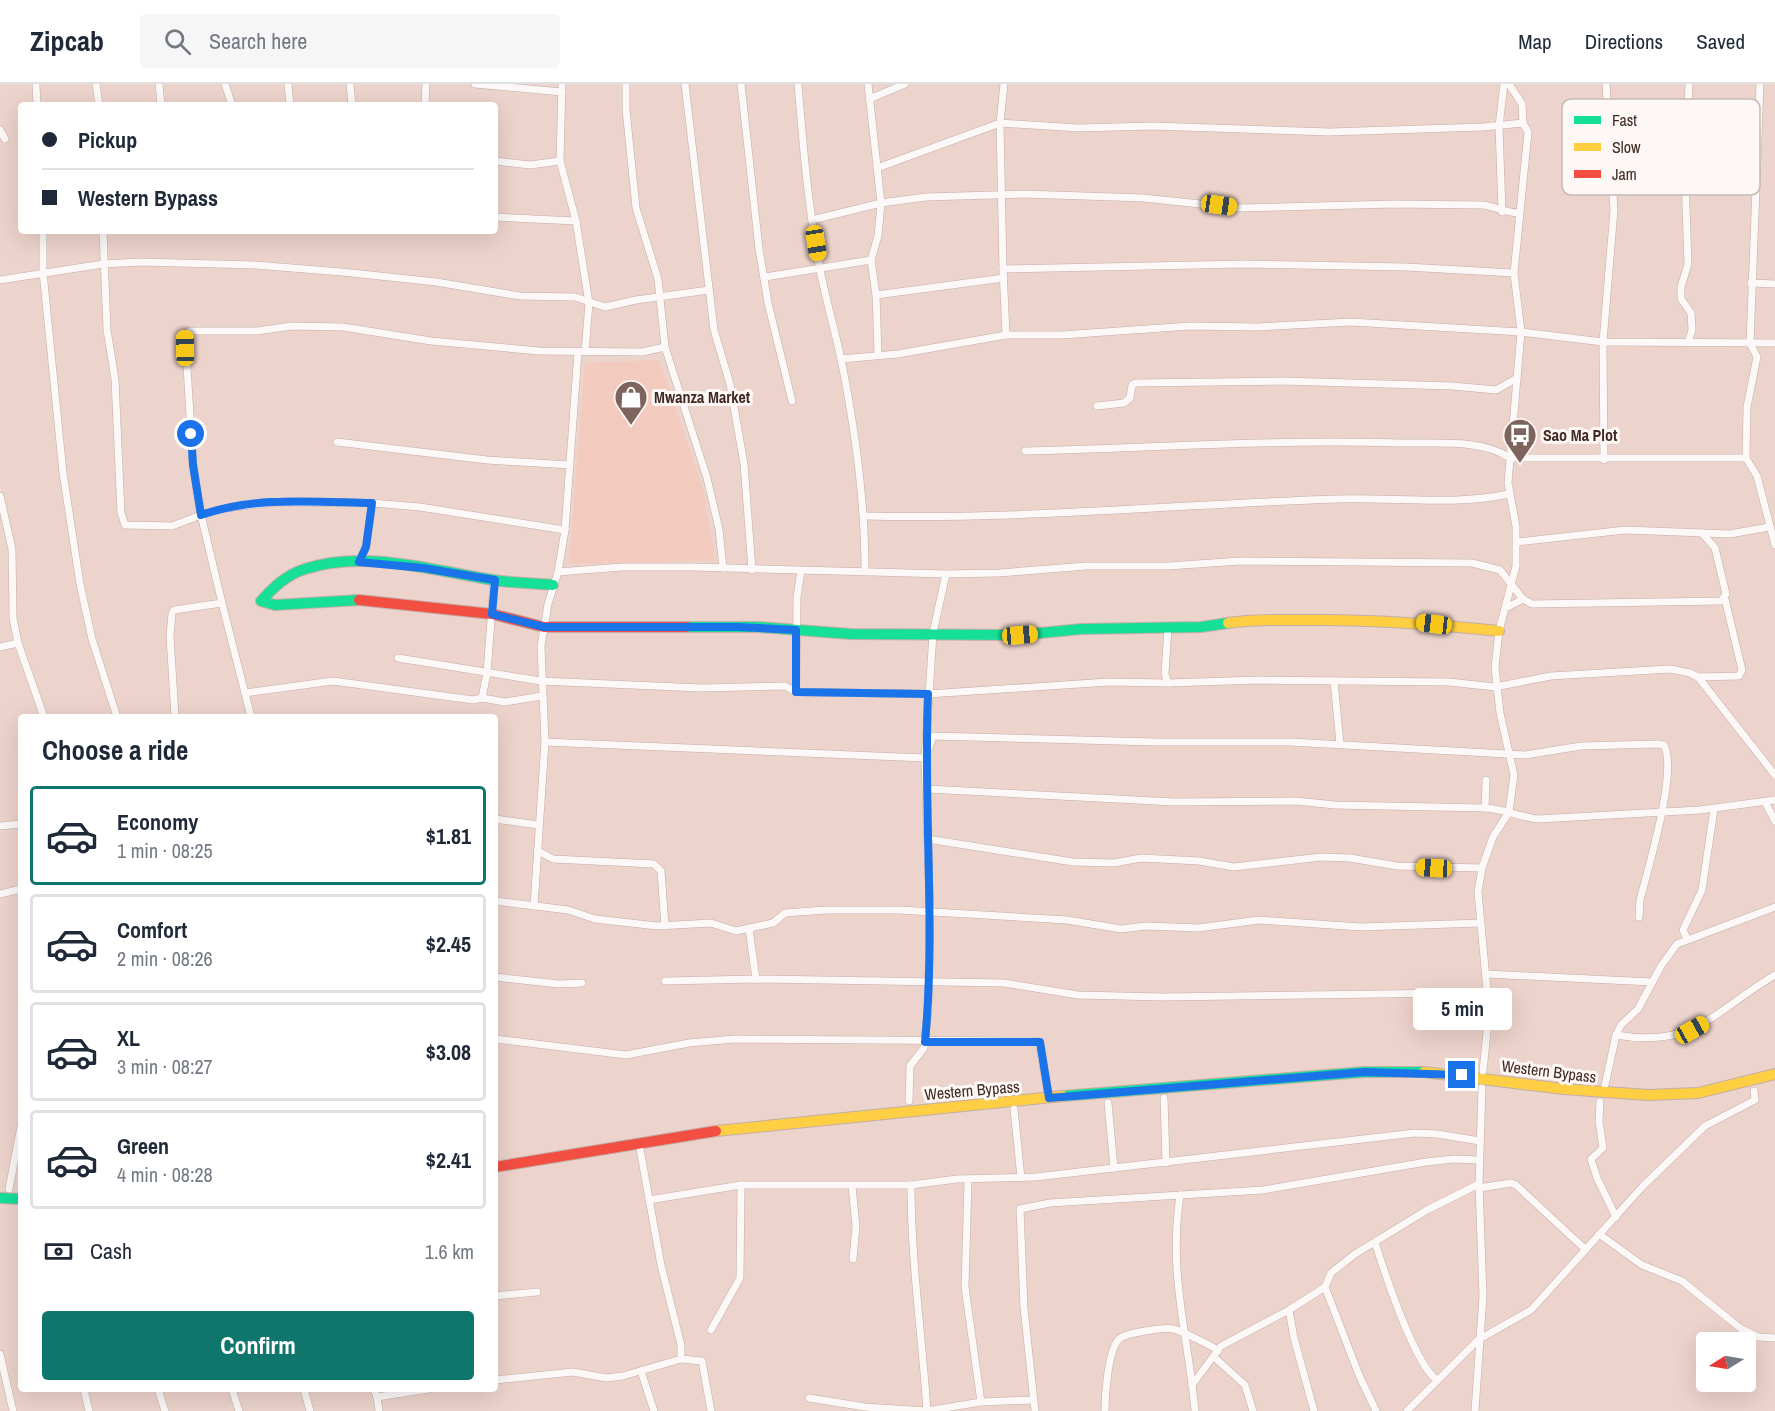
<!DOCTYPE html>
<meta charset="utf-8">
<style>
:root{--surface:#fff;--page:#f6f6f7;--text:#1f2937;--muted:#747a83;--line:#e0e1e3;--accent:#0f766e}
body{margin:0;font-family:"Archivo Narrow",sans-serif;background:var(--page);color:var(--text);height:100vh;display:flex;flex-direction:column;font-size:22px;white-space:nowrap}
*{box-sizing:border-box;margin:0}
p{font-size:20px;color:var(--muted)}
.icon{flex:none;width:33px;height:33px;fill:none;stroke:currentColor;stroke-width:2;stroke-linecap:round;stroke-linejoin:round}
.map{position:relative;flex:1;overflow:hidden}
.side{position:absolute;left:18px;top:630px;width:480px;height:678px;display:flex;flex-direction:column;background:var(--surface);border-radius:6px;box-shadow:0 6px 24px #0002}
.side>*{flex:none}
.hud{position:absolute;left:18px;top:18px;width:480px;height:132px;border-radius:6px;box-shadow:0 6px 24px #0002;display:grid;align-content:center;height:132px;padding:0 24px;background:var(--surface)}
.needle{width:39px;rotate:259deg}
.buttons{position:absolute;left:1696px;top:1248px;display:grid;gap:12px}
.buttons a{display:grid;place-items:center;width:60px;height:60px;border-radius:6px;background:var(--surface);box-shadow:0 6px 24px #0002;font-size:30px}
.end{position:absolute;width:27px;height:27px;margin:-14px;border:8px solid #1a73e8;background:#fff;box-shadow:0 0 0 3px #fff}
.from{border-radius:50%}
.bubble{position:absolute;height:42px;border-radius:6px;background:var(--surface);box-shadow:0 6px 24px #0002;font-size:20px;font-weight:700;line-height:42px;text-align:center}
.car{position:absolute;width:18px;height:36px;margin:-18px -9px;border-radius:8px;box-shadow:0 0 4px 2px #0007;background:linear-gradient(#f5c518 24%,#345 0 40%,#f5c518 0 76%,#345 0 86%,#f5c518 0)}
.hud b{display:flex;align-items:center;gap:21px;height:57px;font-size:22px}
.hud b+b{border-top:2px solid var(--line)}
.hud i{width:15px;height:15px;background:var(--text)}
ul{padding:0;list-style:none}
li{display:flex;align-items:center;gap:18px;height:99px;margin:0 12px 9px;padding:0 12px;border:3px solid var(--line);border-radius:6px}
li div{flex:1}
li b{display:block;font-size:22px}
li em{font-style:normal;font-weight:700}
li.selected{border-color:var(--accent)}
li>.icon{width:54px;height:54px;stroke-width:1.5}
h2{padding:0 24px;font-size:27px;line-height:72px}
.pay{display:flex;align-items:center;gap:15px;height:66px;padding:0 24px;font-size:22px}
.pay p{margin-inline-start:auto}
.primary-button{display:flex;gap:12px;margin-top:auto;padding:12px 24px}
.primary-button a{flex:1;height:69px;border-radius:6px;background:var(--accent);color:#fff;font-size:24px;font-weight:700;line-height:69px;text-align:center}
header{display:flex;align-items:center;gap:36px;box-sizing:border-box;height:84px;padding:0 30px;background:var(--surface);border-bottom:2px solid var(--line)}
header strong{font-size:28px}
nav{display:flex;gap:33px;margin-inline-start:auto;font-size:21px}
.search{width:420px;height:54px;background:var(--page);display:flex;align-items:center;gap:15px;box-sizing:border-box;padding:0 21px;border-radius:6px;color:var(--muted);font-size:22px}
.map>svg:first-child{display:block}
.built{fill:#f2cabe}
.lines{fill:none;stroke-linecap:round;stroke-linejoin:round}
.street-casing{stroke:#c3aea7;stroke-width:8}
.fast-casing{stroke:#c3aea7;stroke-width:12}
.slow-casing{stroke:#c3aea7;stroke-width:12}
.jam-casing{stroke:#c3aea7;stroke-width:12}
.street{stroke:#fcf8f7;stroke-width:7}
.fast{stroke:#16e098;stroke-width:10}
.slow{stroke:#ffcf43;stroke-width:10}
.jam{stroke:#f24e42;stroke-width:10}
.route{stroke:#1a73e8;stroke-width:8}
.labels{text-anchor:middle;stroke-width:6;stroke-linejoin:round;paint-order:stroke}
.poi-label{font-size:16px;font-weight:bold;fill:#412a24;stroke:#fdf7f5;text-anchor:start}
.street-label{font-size:16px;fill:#412a24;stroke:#fdf7f5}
.key{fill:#fdf7f5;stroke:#c5bab6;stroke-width:1.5}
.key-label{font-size:16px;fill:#412a24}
</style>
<header>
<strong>Zipcab</strong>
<div class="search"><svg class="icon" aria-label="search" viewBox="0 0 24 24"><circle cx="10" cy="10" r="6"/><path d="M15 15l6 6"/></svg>Search here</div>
<nav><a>Map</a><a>Directions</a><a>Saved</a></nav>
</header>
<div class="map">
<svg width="1775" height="1327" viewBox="0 0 1775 1327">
<rect width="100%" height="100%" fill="#ecd3cb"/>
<polygon class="built" points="659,276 703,406 715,477 569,480 585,279"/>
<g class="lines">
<defs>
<g id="street">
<polyline points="36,0 37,21"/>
<polyline points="96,0 99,21"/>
<polyline points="159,0 161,21"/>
<polyline points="225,0 232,21"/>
<polyline points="288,0 290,21"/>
<polyline points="350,0 352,21"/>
<polyline points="475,0 562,8"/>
<polyline points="562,0 560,77 576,137 589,219 585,268"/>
<polyline points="626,0 626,25 636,124 658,195 665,263 707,394 719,445 723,484"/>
<polyline points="685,0 714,246 730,300 744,380 752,486"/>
<polyline points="741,0 759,165 768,219 792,317"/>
<path d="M798,0C803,61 808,121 819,181C825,212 834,243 841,275C855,344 865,416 865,487"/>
<polyline points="868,0 881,119 878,152 871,176 876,211 878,271"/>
<polyline points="1509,0 1522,20 1523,39 1528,48 1514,189 1521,248 1351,238 1258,243 1190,242 1062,251 1006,251 1003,185 1244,180 1406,183 1514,189"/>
<polyline points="1760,0 1750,259 1757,273 1747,323 1746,374 1757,392 1775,461"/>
<polyline points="869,15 905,0"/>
<polyline points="425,21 426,0"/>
<polyline points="0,46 5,55"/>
<polyline points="495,77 530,81 560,77"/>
<polyline points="877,84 1000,39 1078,44 1153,42 1329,48 1483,43 1523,39"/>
<polyline points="1502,128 1499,42 1504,0"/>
<polyline points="495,133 576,137"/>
<path d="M812,136L881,119L926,113L1024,110L1143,114L1239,124L1394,120L1483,121C1496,123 1504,128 1518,129"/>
<polyline points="43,147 43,188 63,389 80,500 92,555 117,633"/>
<polyline points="103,147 107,246 115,295 121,429 125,441 172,442 201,431 222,519 174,526 172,529 170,552 175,633"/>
<polyline points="1003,185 1000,39 1004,0"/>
<polyline points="765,193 871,176"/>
<polyline points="0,196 103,180 141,178 255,181 342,188 436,198 520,212 575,213 605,223 636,216 709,206"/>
<polyline points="1751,199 1775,200"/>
<polyline points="876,211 1004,194"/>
<polyline points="1688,259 1692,246 1691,229 1681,215 1681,203 1688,180 1685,94 1689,0"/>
<polyline points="578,268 565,446 558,488 622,483 694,483 946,490 999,489 1086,482 1168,482 1240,477 1472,479 1500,486 1523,515 1532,520 1721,517 1726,510 1715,464 1702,449"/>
<polyline points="841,275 898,270 1006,251"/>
<polyline points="1097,322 1124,319 1130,314 1132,301 1136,299 1283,297 1452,302 1496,306 1517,294"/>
<polyline points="337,358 487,376 570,381"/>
<path d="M1025,367C1150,364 1274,355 1399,359C1433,360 1481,354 1510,374H1746"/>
<polyline points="1604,376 1603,258 1614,126 1606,0"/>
<polyline points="0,412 12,465 13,534 18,559 44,633"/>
<path d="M864,432C1021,436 1180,420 1337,415C1394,413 1453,422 1509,410"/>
<polyline points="565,446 420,423 372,419 275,418 227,424 201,431 193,381 185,250 190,247 257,247 292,242 343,243 431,257 539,267 642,268 665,263"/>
<polyline points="1517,458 1625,446 1730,450 1769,443"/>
<polyline points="359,478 366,463 372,419"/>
<polyline points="222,519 251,633"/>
<polyline points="1506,524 1523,515"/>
<polyline points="1168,543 1165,590 1168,599 1258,596 1449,598 1495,603 1551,592 1670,585 1690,589 1698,593 1775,691"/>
<polyline points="0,563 18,559"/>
<polyline points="398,574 541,597 701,604 785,602 796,608 928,610 1108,598 1168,599"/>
<polyline points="1698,593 1739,592 1742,586 1725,515"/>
<polyline points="1334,597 1340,660"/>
<polyline points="796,608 797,513 801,487"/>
<polyline points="245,609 333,597 473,616 482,614 505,618 542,612"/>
<polyline points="482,614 487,589 494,496"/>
<path d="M545,658L925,674L933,652L1154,658H1290L1525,671L1581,662L1657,660L1664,661C1678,687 1648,784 1640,816L1639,833"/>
<path d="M927,705L1174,718L1296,717L1335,721L1485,724C1504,725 1520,733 1538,735L1700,726L1775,716"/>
<polyline points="1765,718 1775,737"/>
<polyline points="1485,724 1486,696"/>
<polyline points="495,735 538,741"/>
<polyline points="0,742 21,740"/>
<polyline points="927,755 1073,778 1114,779 1141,774 1199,777 1234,783 1321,773 1350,774 1397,782 1482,784"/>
<polyline points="538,767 553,775 654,780 661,787 665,842"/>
<polyline points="0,810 21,805"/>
<polyline points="495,817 568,826 595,835 657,842 711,839 736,847 773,839 785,829 826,826 899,826 1067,836 1121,845 1146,842 1198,844 1259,836 1361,843 1481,839"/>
<polyline points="534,822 545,658 541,562 548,520 558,488"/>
<polyline points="749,845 756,895"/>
<polyline points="1687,855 1683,846 1702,806 1714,725"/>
<polyline points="1486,890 1652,898"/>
<polyline points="495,893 559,900 582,899"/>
<polyline points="665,897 756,895 1004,899 1078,911 1163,913 1454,909 1487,912"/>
<path d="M1616,951C1695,965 1715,926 1775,891"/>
<polyline points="495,955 626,971 689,959 735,955 1034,957 1039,958 1049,1014"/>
<polyline points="1483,987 1489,928 1478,808 1482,784 1493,753 1509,728 1514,691 1500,629 1495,583 1499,547 1516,482 1516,442 1508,399 1521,248 1603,258 1775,259"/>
<polyline points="1605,1001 1616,951 1621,941 1638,925 1661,882 1677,860 1775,823"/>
<polyline points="1164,1014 1166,1079"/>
<polyline points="909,1017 910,982 924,964 928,926 930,829 925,674 933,549 946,490"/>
<polyline points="1600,1018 1599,1037 1603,1064 1591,1075 1597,1094 1616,1133"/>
<polyline points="1108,1019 1114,1084"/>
<polyline points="1014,1025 1021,1094"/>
<polyline points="968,1097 965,1203 981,1318"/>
<polyline points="1479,1100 1482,1004"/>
<path d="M911,1101C911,1177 922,1251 927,1327"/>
<polyline points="852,1102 856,1142 853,1175"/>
<polyline points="1479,1104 1511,1099 1516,1101 1585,1165"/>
<polyline points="9,1105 21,1042"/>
<path d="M1180,1111C1168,1191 1188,1250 1195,1327"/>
<polyline points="649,1116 741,1101 911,1101 957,1095 1036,1093 1415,1049 1437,1050 1480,1057"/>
<polyline points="1599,1150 1642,1181 1682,1197 1740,1244 1758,1253 1775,1254"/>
<path d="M1375,1158C1384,1187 1414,1279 1436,1295"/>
<polyline points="1325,1203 1359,1291 1376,1327"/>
<polyline points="495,1212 537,1208"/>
<polyline points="1289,1226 1294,1254 1314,1327"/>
<polyline points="711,1246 740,1194 741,1101"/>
<polyline points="0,1270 13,1327"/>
<polyline points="1214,1273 1245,1301 1253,1327"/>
<polyline points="681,1275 702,1277 711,1327"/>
<polyline points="641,1287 654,1327"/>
<polyline points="495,1296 573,1288 606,1294 623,1292 681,1275 681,1261 661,1181 640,1065"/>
<polyline points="1192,1301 1221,1262 1289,1226 1325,1203 1331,1189 1355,1170 1427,1126 1479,1100 1483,1212 1475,1327"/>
<polyline points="84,1305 89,1327"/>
<polyline points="158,1305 165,1327"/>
<polyline points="232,1305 239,1327"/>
<polyline points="304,1305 310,1327"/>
<polyline points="374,1305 377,1313 429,1305"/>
<polyline points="377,1313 379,1327"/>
<polyline points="809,1314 865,1323 927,1327 981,1318 1033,1316"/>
<polyline points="1035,1327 1024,1224 1020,1125 1050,1119 1263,1106 1426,1078 1454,1075 1478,1076"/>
<path d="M1105,1327C1105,1311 1108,1266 1119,1255C1125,1249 1164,1243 1173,1245C1179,1246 1215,1263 1218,1267"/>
<polyline points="1407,1327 1478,1256 1531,1226 1643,1102 1705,1042 1755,1016 1754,1007"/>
</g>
<g id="fast">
<path d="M359,516L275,521L261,517C274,503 286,491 305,485C364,465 434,487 493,496C513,499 533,499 553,501"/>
<polyline points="687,543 758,543 851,550 1020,551 1081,545 1201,543 1228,539"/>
<polyline points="1063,1012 1364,988 1424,988"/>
<polyline points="0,1114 21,1115"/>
</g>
<g id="slow">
<path d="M1228,539C1254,535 1280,536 1306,536C1371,535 1434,540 1499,547"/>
<polyline points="1424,988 1564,1005 1648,1011 1698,1009 1775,990"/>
<polyline points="716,1047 1063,1012"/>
</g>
<g id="jam">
<polyline points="359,516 492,530 544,543 687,543"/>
<polyline points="495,1083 716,1047"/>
</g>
</defs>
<use href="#street" class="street-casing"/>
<use href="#fast" class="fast-casing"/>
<use href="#slow" class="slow-casing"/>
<use href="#jam" class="jam-casing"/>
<use href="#street" class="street"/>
<use href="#fast" class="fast"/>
<use href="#slow" class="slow"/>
<use href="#jam" class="jam"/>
</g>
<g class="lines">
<path class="route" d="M191,350L193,381L201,431C255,412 315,418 372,419L366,463L359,478L423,484L495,496L492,530L544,543H738L796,546V608L928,610C923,726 936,842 925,958H1040L1049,1014L1364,988L1462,991"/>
</g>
<defs>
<symbol id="shop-pin" viewBox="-11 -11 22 30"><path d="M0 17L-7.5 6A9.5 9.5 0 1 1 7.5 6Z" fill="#7d655e" stroke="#fdf7f5"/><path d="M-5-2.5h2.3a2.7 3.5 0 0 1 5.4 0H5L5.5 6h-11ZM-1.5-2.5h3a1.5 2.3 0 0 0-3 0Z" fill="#fff"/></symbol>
<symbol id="bus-pin" viewBox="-11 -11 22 30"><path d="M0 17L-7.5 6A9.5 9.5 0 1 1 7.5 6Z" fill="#7d655e" stroke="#fdf7f5"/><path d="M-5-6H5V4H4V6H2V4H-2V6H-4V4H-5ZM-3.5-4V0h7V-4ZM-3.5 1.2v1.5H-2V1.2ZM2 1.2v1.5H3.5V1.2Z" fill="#fff"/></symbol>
</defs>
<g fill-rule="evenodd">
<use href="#shop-pin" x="612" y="294" width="38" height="52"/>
<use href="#bus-pin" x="1501" y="332" width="38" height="52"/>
</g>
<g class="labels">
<g class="poi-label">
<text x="654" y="319">Mwanza Market</text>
<text x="1543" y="357">Sao Ma Plot</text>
</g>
<g class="street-label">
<text transform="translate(1549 987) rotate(7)" y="6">Western Bypass</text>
<text transform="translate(972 1006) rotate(-5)" y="6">Western Bypass</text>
</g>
</g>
<rect x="1562" y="15" width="198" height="96" rx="9" class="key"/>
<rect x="1574" y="32" width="27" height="8" fill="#16e098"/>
<rect x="1574" y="59" width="27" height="8" fill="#ffcf43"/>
<rect x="1574" y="86" width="27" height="8" fill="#f24e42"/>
<g class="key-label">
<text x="1612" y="42">Fast</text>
<text x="1612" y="69">Slow</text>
<text x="1612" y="96">Jam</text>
</g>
</svg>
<div class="buttons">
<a><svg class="needle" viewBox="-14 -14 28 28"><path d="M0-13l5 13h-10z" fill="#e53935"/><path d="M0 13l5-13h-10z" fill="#747a83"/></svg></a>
</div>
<i class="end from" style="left:191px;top:350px"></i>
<i class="end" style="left:1462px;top:991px"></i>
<div class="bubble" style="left:1413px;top:904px;width:99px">5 min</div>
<i class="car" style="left:1219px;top:121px;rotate:98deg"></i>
<i class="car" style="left:816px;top:159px;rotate:171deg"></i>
<i class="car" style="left:185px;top:264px;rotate:359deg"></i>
<i class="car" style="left:1434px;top:540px;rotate:277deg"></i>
<i class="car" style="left:1020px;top:551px;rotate:85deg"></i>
<i class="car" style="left:1434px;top:784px;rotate:273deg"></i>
<i class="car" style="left:1692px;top:946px;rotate:61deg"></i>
<div class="hud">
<b><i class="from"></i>Pickup</b>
<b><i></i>Western Bypass</b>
</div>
<section class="side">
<h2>Choose a ride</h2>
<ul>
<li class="selected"><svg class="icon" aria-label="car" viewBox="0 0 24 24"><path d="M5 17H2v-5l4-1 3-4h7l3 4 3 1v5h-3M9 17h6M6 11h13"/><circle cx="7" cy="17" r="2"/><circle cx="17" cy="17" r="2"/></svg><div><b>Economy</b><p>1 min · 08:25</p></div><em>$1.81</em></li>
<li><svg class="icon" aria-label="car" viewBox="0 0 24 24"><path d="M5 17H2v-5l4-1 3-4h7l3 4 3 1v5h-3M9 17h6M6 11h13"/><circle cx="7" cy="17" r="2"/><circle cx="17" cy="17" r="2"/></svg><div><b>Comfort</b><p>2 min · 08:26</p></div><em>$2.45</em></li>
<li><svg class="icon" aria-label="car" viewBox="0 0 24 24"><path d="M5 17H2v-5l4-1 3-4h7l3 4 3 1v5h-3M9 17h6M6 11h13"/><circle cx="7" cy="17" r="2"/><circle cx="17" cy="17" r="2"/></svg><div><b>XL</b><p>3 min · 08:27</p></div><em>$3.08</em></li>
<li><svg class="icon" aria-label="car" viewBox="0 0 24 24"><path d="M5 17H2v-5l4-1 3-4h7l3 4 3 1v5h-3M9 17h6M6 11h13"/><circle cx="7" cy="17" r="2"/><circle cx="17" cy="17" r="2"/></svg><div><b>Green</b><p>4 min · 08:28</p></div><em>$2.41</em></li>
</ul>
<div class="pay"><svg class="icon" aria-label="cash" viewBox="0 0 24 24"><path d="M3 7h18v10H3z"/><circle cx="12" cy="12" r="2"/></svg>Cash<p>1.6 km</p></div>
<div class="primary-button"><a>Confirm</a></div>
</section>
</div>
